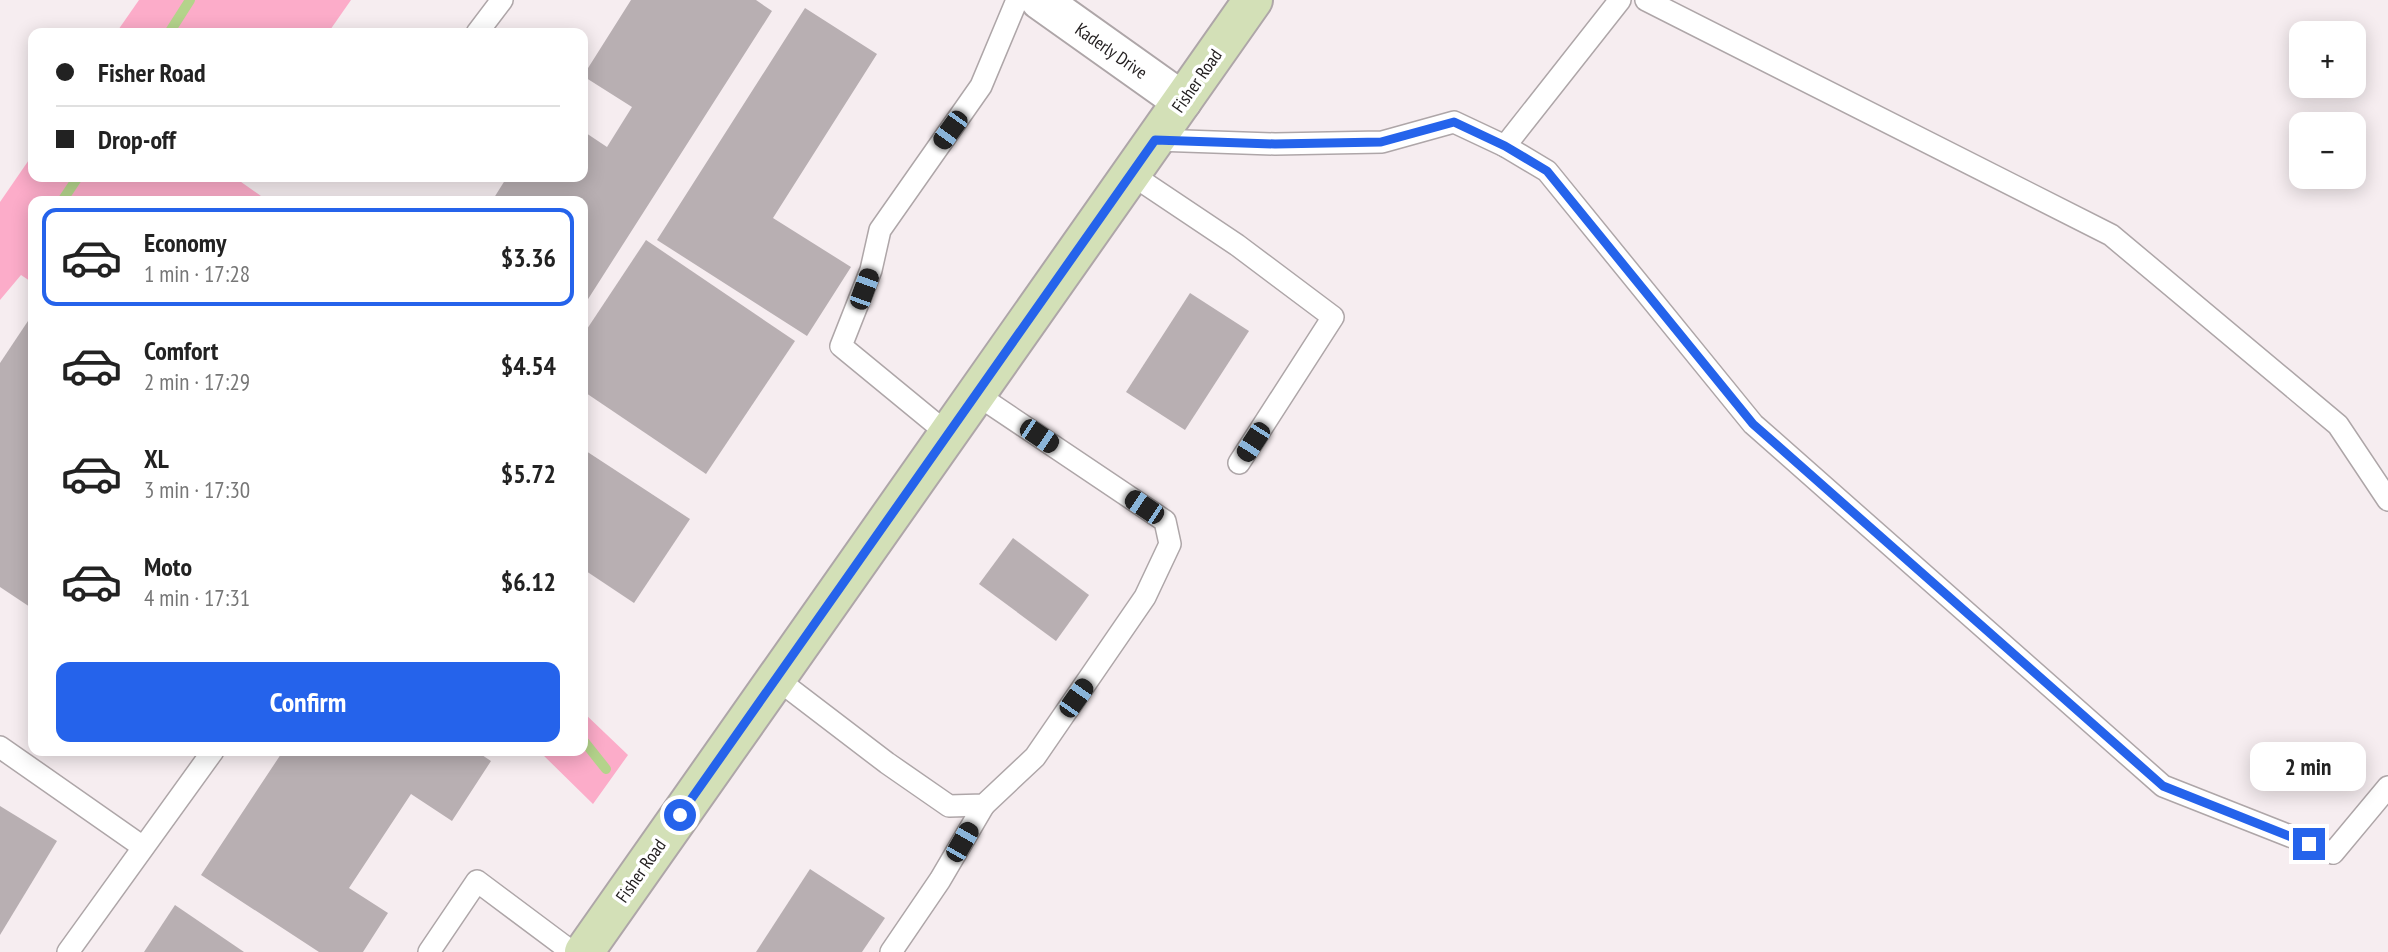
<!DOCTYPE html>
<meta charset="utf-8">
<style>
:root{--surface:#fff;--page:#f6f6f6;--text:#222;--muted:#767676;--line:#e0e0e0;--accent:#2563eb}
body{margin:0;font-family:"PT Sans Narrow",sans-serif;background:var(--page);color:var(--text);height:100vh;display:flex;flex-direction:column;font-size:26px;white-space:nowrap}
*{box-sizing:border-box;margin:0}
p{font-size:23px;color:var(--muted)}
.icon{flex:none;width:38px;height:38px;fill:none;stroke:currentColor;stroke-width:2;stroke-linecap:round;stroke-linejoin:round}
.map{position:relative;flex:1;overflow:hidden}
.panel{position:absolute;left:28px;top:196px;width:560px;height:560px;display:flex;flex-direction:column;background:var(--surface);border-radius:14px;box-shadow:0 4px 18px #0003}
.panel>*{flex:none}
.hud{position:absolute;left:28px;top:28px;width:560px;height:154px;border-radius:14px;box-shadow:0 4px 18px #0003;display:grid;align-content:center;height:154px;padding:0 28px;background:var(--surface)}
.fabs{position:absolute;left:2289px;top:21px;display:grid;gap:14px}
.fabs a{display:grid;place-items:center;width:77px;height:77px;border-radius:14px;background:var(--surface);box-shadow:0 4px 18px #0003;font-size:35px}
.end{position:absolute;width:32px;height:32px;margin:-16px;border:9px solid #2563eb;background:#fff;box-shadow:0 0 0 4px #fff}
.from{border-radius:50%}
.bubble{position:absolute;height:49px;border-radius:14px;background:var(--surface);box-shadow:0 4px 18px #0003;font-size:23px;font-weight:600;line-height:49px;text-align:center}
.car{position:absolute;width:21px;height:42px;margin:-21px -10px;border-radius:9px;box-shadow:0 0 5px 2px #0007;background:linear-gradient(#222 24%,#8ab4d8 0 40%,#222 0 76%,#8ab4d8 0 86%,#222 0)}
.hud b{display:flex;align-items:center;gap:24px;height:66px;font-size:26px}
.hud b+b{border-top:2px solid var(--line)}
.hud i{width:18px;height:18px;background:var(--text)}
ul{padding:12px 0 0;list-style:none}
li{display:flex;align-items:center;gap:21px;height:98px;margin:0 14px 10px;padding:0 14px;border:4px solid transparent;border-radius:14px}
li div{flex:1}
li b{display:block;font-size:26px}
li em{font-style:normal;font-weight:600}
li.active{border-color:var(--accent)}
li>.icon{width:63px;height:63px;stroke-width:1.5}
.primary-button{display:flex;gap:14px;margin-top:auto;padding:14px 28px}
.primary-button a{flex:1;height:80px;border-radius:14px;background:var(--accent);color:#fff;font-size:28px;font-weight:600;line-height:80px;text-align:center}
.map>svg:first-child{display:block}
.green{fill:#fcacc9}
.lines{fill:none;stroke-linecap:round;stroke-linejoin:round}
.stream{stroke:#b4d38b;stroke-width:10}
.building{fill:#b8afb2}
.service-casing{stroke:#aea6a8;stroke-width:24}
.minor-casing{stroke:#aea6a8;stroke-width:42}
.secondary-casing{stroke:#aea6a8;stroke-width:42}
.service{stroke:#fff;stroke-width:21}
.minor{stroke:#fff;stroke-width:38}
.secondary{stroke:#d3e0b7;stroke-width:38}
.route{stroke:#2563eb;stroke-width:9}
.labels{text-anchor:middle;stroke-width:7;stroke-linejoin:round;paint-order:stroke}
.street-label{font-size:18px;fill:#211d1e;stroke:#fff}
</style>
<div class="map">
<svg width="2388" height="952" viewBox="0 0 2388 952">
<rect width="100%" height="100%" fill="#f6edf0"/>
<g class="green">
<polygon points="139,0 351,0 328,33 116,33"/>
<polygon points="33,154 33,177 234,177 268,201 33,201 33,283 21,275 0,300 0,202"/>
<polygon points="583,712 628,755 593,804 539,751 583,751"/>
</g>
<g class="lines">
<g class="stream">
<polyline points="169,33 190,0"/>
<polyline points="62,201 78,177"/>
<polyline points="583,740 606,769"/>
</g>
</g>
<g class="building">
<polygon points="631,0 756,0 772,11 583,307 583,201 492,201 507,177 583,177 583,131 607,147 632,107 583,76"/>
<polygon points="805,8 877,54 773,218 851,267 807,336 657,240"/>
<polygon points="646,240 795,341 706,474 583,391 583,335"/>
<polygon points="1190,293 1249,331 1185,430 1126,392"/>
<polygon points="30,318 33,320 33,609 0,587 0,363"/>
<polygon points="583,449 690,519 634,603 583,569"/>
<polygon points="1013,538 1089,595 1056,641 979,584"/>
<polygon points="283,751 476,751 491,761 452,821 411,794 349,888 388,913 363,952 319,952 201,875"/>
<polygon points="0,806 57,841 0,935"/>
<polygon points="810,869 885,918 862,952 756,952"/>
<polygon points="175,905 244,952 144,952"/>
</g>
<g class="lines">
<defs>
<g id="service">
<polyline points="1646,0 2111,235 2338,425 2388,500"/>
<polyline points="477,33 502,0"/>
<polyline points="1155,140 1275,144 1382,142 1454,122 1505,146 1547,171 1753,424 2163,786 2333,853 2388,787"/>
<polyline points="1505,146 1620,0"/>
<polyline points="1131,174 1237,245 1333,317 1239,463"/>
<polyline points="948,434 841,346 871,270 880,230 981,86 1017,0"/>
<polyline points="777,679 887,763 949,806 984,805 1035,757 1145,597 1170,544 1165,521 976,394"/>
<polyline points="0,747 143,847"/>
<polyline points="68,952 213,751"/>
<polyline points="429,952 477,881 572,952"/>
<polyline points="891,952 940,880 984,805"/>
</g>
<polyline id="minor" points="1040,0 1182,101"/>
<polyline id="secondary" points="584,952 1253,0"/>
</defs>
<use href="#service" class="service-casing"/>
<use href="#minor" class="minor-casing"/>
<use href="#secondary" class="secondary-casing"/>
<use href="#service" class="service"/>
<use href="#minor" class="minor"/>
<use href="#secondary" class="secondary"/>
</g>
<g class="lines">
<polyline class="route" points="680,815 1155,140 1275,144 1381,142 1454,122 1505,146 1547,171 1753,424 2163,786 2309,844"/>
</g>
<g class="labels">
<g class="street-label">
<text transform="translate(1111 51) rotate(35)" y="6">Kaderly Drive</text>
<text transform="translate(1197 81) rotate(-55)" y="6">Fisher Road</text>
<text transform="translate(641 871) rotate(-55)" y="6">Fisher Road</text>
</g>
</g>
</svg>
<div class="fabs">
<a>+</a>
<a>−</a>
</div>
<i class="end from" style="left:680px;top:815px"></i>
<i class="end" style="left:2309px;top:844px"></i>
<div class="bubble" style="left:2250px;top:742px;width:116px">2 min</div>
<i class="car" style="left:950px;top:130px;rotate:216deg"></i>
<i class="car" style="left:864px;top:289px;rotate:20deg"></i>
<i class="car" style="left:1039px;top:436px;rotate:124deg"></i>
<i class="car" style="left:1253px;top:442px;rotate:213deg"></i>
<i class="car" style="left:1144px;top:507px;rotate:304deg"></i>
<i class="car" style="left:1076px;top:698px;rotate:35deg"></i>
<i class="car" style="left:962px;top:842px;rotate:30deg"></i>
<div class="hud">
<b><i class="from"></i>Fisher Road</b>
<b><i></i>Drop-off</b>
</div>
<section class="panel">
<ul>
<li class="active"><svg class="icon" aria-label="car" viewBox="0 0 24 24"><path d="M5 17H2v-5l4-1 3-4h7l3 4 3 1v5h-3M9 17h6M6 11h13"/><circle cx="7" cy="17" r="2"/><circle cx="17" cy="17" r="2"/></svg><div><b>Economy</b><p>1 min · 17:28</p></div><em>$3.36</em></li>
<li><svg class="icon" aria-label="car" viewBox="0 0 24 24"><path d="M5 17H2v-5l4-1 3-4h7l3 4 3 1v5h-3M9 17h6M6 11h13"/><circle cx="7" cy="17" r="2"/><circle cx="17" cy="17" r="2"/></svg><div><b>Comfort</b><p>2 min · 17:29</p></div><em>$4.54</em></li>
<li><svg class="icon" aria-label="car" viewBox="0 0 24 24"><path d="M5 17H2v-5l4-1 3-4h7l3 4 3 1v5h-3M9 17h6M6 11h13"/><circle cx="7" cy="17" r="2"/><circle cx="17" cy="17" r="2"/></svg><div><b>XL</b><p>3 min · 17:30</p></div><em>$5.72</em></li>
<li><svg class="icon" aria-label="car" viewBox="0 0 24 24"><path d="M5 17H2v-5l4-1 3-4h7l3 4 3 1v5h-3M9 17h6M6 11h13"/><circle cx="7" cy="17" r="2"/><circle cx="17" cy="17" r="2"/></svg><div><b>Moto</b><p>4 min · 17:31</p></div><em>$6.12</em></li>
</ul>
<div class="primary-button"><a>Confirm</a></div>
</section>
</div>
